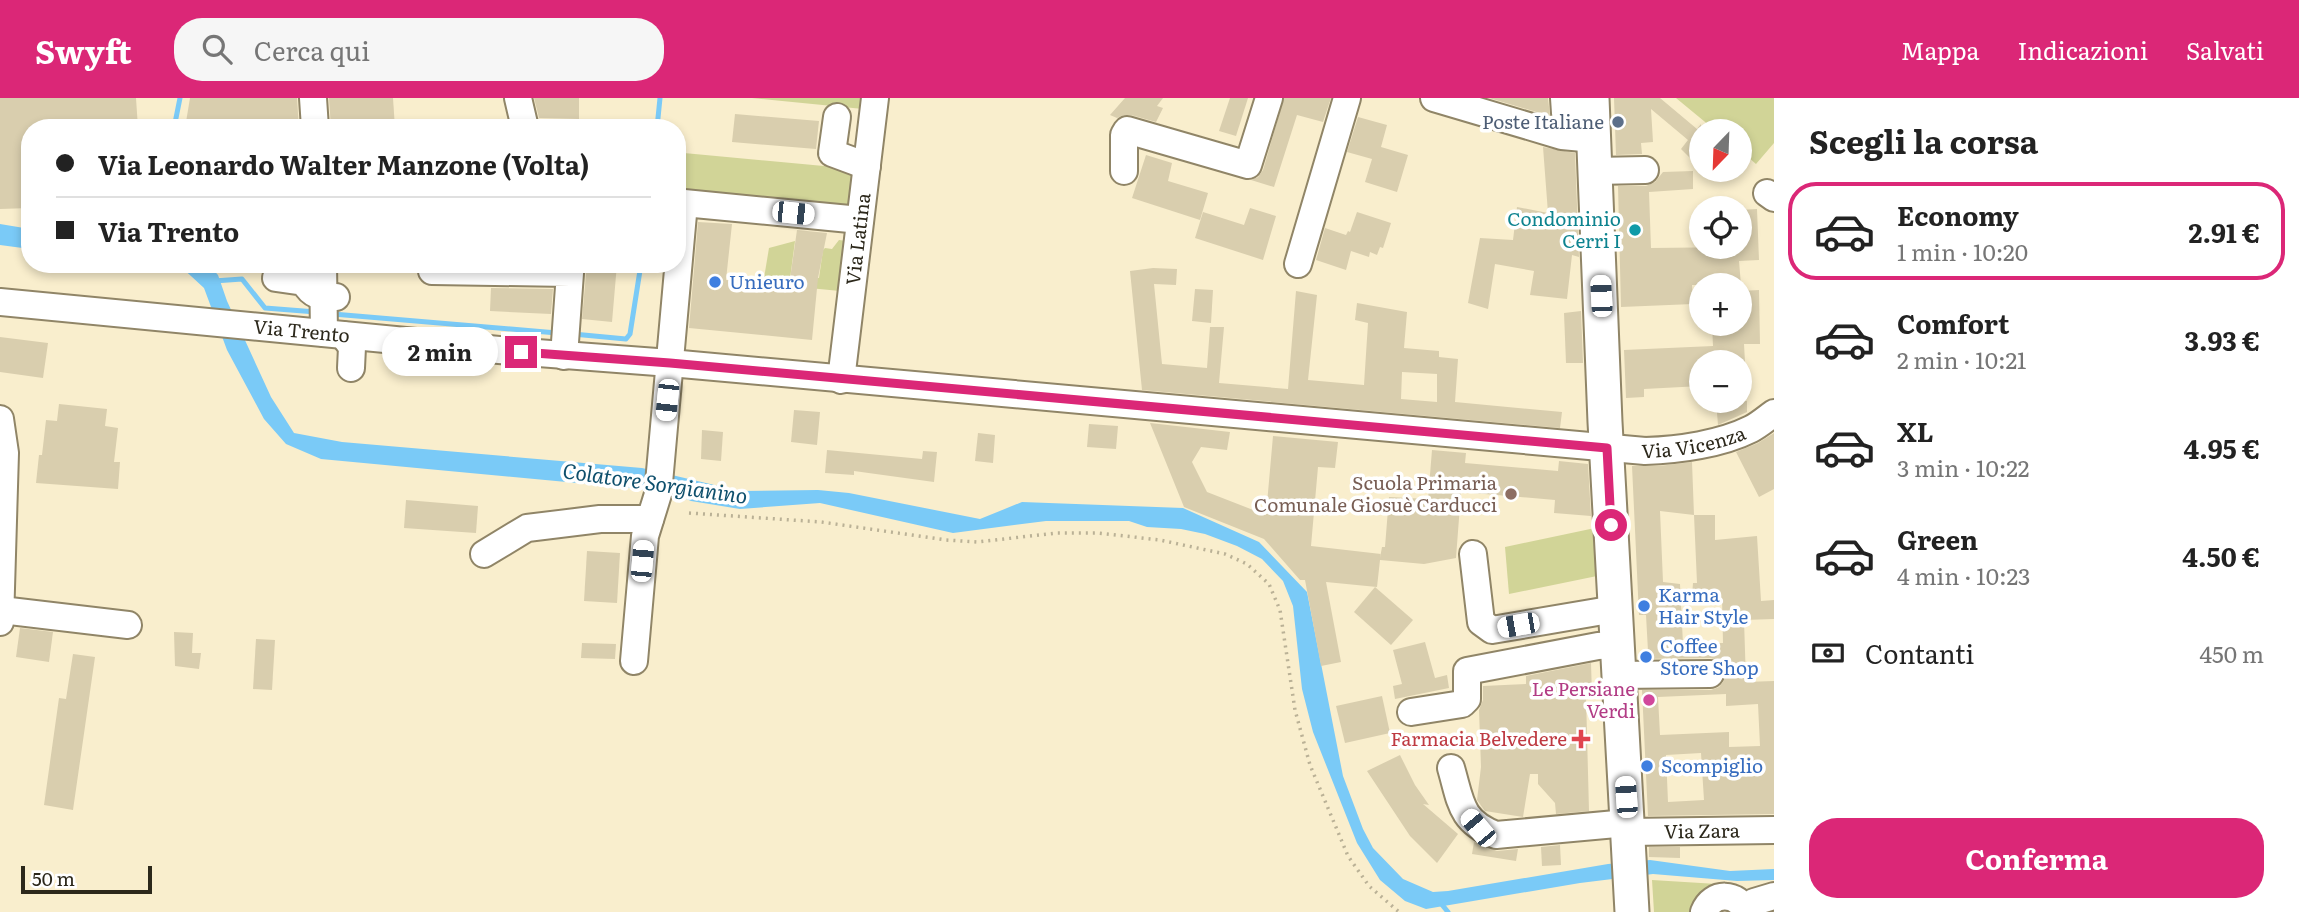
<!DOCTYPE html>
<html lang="it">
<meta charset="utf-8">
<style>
:root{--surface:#fff;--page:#f6f6f6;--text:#222;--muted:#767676;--line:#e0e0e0;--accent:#db2777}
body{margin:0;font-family:Literata,serif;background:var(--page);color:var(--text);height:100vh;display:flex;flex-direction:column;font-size:26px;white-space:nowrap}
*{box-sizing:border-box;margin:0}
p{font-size:23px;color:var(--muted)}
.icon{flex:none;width:38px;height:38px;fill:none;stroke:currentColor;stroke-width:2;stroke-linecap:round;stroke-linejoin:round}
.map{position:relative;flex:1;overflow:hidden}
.panel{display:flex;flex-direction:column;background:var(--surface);width:525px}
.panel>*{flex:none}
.hud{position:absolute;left:21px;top:21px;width:665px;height:154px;border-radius:28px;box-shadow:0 4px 10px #0003;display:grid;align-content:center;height:154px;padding:0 35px;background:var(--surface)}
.needle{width:46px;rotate:203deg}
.fabs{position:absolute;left:1689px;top:21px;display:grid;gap:14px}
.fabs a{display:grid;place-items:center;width:63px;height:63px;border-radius:50%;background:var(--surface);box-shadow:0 4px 10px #0003;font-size:35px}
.scale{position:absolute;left:21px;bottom:18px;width:131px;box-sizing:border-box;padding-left:7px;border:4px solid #2c281b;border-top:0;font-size:19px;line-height:24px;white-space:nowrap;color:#2c281b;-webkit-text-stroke:5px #fff;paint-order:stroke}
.end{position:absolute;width:32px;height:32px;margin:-16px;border:9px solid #db2777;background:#fff;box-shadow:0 0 0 4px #fff}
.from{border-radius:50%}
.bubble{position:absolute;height:49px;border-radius:24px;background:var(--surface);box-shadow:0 4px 10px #0003;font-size:23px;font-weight:700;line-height:49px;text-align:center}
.car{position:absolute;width:21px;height:42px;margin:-21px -10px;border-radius:9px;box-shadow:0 0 5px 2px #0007;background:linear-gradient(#fff 24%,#345 0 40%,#fff 0 76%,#345 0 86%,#fff 0)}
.hud b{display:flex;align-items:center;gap:24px;height:66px;font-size:26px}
.hud b+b{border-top:2px solid var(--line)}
.hud i{width:18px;height:18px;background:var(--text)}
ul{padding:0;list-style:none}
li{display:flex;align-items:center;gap:21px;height:98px;margin:0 14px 10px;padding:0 21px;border:4px solid transparent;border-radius:28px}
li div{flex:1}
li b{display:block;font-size:26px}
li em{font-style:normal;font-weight:700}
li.selected{border-color:var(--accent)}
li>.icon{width:63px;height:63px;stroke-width:1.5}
h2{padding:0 35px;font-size:32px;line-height:84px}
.pay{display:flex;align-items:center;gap:18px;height:77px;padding:0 35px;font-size:26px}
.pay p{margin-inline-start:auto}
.cta{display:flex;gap:14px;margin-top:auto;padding:14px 35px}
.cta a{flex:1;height:80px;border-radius:28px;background:var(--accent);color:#fff;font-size:28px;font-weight:700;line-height:80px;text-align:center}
header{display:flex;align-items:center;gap:42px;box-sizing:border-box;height:98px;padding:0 35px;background:var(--accent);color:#fff}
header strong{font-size:33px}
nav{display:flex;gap:38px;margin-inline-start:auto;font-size:24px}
.search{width:490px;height:63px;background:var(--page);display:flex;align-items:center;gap:18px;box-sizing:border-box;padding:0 24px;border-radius:28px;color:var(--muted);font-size:26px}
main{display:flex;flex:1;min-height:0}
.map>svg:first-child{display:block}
.green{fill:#d1d497}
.water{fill:#7acaf7}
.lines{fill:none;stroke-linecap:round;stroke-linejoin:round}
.stream{stroke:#7acaf7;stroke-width:5}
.building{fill:#d9ceae;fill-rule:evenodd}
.minor-casing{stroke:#908567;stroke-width:30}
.major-casing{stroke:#908567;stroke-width:37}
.path{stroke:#bab196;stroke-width:3.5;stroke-dasharray:2 5;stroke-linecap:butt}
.minor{stroke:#fff;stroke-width:26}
.major{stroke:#fff;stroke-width:33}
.route{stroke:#db2777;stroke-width:9}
.service-dot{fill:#5c6f8a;stroke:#fff;stroke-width:2.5}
.culture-dot{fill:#0f9aa8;stroke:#fff;stroke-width:2.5}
.shop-dot{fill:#3f7fe0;stroke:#fff;stroke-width:2.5}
.education-dot{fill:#8d6e63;stroke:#fff;stroke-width:2.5}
.hotel-dot{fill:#d1479c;stroke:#fff;stroke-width:2.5}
.health-dot{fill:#e0444e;stroke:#fff;stroke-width:2.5}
.labels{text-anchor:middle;stroke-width:7;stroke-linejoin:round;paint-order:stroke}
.service-label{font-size:19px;fill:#4e5e75;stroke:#fff;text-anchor:end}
.culture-label{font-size:19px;fill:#0d838f;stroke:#fff;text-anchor:end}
.street-label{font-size:19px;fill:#2c281b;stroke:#fff}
.shop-label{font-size:19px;fill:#366cbe;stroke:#fff;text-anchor:start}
.education-label{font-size:19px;fill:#785e54;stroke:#fff;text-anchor:end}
.hotel-label{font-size:19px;fill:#b23c85;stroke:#fff;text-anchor:end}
.health-label{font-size:19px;fill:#be3a42;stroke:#fff;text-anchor:end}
.water-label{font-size:21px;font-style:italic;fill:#0e4f6c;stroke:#fff}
</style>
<header>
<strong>Swyft</strong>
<div class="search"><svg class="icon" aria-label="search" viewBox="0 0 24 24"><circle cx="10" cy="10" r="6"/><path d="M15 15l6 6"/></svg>Cerca qui</div>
<nav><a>Mappa</a><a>Indicazioni</a><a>Salvati</a></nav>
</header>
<main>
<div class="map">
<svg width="1774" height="814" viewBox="0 0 1774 814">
<rect width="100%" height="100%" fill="#f9eecd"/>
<g class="green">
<polygon points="752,0 865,0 863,11"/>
<polygon points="1676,0 1774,0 1774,45 1756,66 1740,52 1740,33 1716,33"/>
<polygon points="684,55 856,71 851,112 680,95"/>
<polygon points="839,142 847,143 840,193 809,190 810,179 819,180 823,152 825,150 832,151"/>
<polygon points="795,143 789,188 763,186 769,150"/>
<polygon points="1595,430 1597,478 1509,496 1505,449"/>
<polygon points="1652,782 1717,786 1707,793 1690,814 1654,814"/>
</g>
<g class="water">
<polygon points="0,126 30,131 30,151 0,147"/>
<polygon points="178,166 208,166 218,177 227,203 271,299 294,335 342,344 642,370 740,393 818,392 849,395 980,421 1022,404 1183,410 1259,444 1307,494 1343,678 1363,731 1373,750 1403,781 1433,794 1448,793 1608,766 1650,762 1730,773 1774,771 1774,782 1737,783 1653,776 1580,785 1426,811 1405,803 1380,782 1357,745 1313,634 1302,591 1293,508 1283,483 1262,461 1237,448 1205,436 1181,431 1147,429 1129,423 1046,423 953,435 820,405 740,411 691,403 675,396 641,391 321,361 286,346 264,321 227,252 204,190"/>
</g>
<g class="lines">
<g class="stream">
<polyline points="174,30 180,0"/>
<polyline points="657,30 660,0"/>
<polyline points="214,183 242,181 265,210 316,214"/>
<polyline points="333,216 557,235"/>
<polyline points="573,236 626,241 630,236 641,166"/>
<polyline points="1439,803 1448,814"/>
</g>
</g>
<g class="building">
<polygon points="0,0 136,0 138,30 30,30 30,110 0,111"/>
<polygon points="190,0 297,0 299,30 185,30"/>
<polygon points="329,0 393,0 395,30 331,30"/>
<polygon points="534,0 579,0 579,21 539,20"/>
<polygon points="1125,0 1163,0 1157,8 1163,10 1156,24 1131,17 1124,17 1117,20 1110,17"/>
<polygon points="1230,0 1248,0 1236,38 1219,33"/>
<polygon points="1284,0 1331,0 1323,24 1297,17 1274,89 1251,82 1258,79 1263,72"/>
<polygon points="1489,0 1548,0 1550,18"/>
<polygon points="1614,0 1660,0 1697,31 1701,26 1701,71 1681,51 1688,42 1651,11 1653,44 1641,45 1642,56 1616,57"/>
<polygon points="735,16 819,23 816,51 732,44"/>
<polygon points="1358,19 1387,27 1381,49 1408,57 1397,94 1365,84 1372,61 1347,54"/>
<polygon points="1543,49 1575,55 1579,159 1572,157 1567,201 1530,197 1534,173 1495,166 1488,211 1468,205 1480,140 1513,142 1517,109 1548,115"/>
<polygon points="1146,57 1172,65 1168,83 1208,95 1200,122 1132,100"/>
<polygon points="1693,73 1693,91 1649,94 1651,150 1740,149 1740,112 1757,111 1759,162 1739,163 1741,187 1692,187 1693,206 1621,209 1618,88 1646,88 1655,84 1663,74"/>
<polygon points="1250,110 1276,118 1263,162 1195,140 1203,114 1244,127"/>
<polygon points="1357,114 1391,125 1383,150 1380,149 1377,157 1370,154 1369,159 1351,153 1346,172 1316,162 1325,130 1346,137 1348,133 1350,134"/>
<polygon points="698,124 732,126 726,182 789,188 797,132 827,135 818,180 812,242 689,230"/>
<polygon points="583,166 617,166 612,224 582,221 586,176"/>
<path d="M1153,170L1177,171L1176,187L1154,186L1162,266L1207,270L1210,229H1224L1219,285L1288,291L1296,193L1317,197L1308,282L1364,287L1368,225L1355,222L1357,205L1407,214L1404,250L1439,253V259L1458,261L1455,304L1562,314L1560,330L1142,292L1130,173ZM1402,274L1437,276V304L1401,301Z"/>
<polygon points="491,190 553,191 551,216 490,213"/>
<polygon points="1195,191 1213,192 1211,225 1192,223"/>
<polygon points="1759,192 1760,246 1744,246 1745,264 1701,264 1701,288 1644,291 1644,299 1626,300 1624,252 1713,248 1712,226 1740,226 1740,193"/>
<polygon points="1581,213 1583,265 1566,265 1564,215"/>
<polygon points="0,239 48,245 43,280 0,274"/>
<polygon points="1716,303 1747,303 1747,314 1718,327"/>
<polygon points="59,306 107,311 105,328 118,330 114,364 120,364 118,391 36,385 39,357 42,357 46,322 57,323"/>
<polygon points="794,312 820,314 817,347 791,344"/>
<polygon points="1150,325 1230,334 1227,352 1201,349 1192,364 1207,394 1266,417 1273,338 1338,344 1335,370 1318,369 1311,448 1381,456 1380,460 1382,449 1385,449 1389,399 1428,401 1432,352 1466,355 1465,365 1558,373 1559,363 1588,366 1591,418 1554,415 1555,402 1461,394 1456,460 1424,466 1380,462 1377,489 1326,484 1341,564 1321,568 1305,482 1300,482 1264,441 1184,409"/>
<polygon points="1089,326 1118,328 1116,351 1087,349"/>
<polygon points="702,332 723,334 721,363 701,361"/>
<polygon points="978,335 995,337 993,365 975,363"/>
<polygon points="1774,335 1774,391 1759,399 1736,354 1758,345"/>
<polygon points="827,352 922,361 923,353 937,354 934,384 854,373 854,377 825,375"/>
<path d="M1692,364L1694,417H1715V442L1757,438L1761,503L1774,502V521L1744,522L1746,584L1774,583V716L1648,718L1642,592H1711L1719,589L1723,584L1726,577L1723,567L1717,562L1711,560L1641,561V554L1648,553L1646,517H1639L1632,368H1659ZM1660,413L1694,417L1697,485H1693L1692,498L1722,500L1723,545L1683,546L1680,486L1663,484ZM1726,596V608L1758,606L1760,648L1729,649V634L1660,637L1658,599ZM1701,655L1704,702L1668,704L1666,657Z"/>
<polygon points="406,402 478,408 476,435 404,430"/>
<polygon points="587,453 620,455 617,505 584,503"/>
<polygon points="1375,489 1413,522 1391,547 1354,514"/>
<polygon points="20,530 53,534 49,564 16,559"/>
<polygon points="174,534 193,535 192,555 201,555 199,571 175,568"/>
<polygon points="256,541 275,542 272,592 253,591"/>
<polygon points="1425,544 1435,580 1447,577 1449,590 1395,601 1393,588 1402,586 1393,552"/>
<polygon points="582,545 616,546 615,561 581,560"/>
<polygon points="73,556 95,559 73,712 44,707 59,600 66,601"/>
<polygon points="1591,565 1592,597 1586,598 1589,713 1556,716 1555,705 1538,686 1538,676 1530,676 1523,719 1485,713 1477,702 1481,669 1479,612 1483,602 1483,588 1526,586 1526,578"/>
<polygon points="1382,598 1390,635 1345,645 1336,608"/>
<polygon points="1400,657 1415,687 1429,707 1423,706 1458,736 1437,765 1410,738 1367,673"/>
<polygon points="1474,744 1497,753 1518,751 1516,763 1472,756"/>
<polygon points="1560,747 1561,767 1542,768 1541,749"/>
<polygon points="1649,749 1680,749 1680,760 1649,759"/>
</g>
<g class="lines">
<defs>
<g id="minor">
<polyline points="313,0 315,30"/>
<polyline points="518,0 525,30"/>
<polyline points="1434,0 1562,38 1594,41"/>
<polyline points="1564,0 1565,15 1594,41"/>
<polyline points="837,19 832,55 867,68"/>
<polyline points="1124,73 1124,37 1127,32 1248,67 1269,0"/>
<polyline points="1595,73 1645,72"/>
<polyline points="1767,95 1774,100"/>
<polyline points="323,166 324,235"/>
<polyline points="1298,166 1347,0"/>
<polyline points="432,173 570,175 564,258"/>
<path d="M276,180L304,184C311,197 321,200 336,199"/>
<path id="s1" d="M0,204L499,252L670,265L1645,353C1679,352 1721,346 1751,331C1759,327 1767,320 1774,315"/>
<polyline points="343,237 352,249 351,270"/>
<path id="s2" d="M841,282L875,0"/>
<polyline points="0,321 5,355 0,524"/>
<polyline points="484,456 527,430 600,421 650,421"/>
<polyline points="1473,456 1481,524 1492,532 1615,511"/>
<polyline points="1,512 128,527"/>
<polyline points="634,563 645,438 658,396 684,105 860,122"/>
<polyline points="1618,577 1710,576"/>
<polyline points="1411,614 1462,606 1467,601 1467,573 1598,548 1617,547"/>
<path d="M1451,670C1461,704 1460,723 1496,737L1627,725"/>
<path id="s3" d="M1628,734L1774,732"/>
<polyline points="1746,811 1754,804 1774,798"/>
<path d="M1704,814C1712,793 1738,794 1746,814"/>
</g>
<polyline id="major" points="1592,0 1605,324 1632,814"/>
</defs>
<use href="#minor" class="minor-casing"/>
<use href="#major" class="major-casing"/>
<polyline class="path" points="689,415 821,424 946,442 977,444 1057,435 1098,435 1160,442 1225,456 1247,466 1269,486 1280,512 1295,612 1310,667 1348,758 1369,788 1399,814"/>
<use href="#minor" class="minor"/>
<use href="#major" class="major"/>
</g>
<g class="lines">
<polyline class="route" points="521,254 670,265 1607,350 1611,427"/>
</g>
<circle class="service-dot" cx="1618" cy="24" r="7"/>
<circle class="culture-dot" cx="1635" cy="132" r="7"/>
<g class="shop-dot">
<circle cx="715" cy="184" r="7"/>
<circle cx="1644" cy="508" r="7"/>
<circle cx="1646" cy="559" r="7"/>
<circle cx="1647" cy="668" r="7"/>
</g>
<circle class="education-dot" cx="1511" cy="396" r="7"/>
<circle class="hotel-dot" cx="1649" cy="602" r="7"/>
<path class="health-dot" d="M1577.5 630.5h7v7h7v7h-7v7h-7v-7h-7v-7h7z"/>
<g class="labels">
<g class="service-label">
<text x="1604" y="31">Poste Italiane</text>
</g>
<g class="culture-label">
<text x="1621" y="128">Condominio<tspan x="1621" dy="22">Cerri I</tspan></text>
</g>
<g class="street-label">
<text dy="7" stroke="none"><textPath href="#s2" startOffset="142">Via Latina</textPath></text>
<text dy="7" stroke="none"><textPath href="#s1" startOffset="303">Via Trento</textPath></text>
<text dy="7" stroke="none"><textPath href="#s1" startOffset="1701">Via Vicenza</textPath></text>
<text dy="7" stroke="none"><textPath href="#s3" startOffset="74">Via Zara</textPath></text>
</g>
<g class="shop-label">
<text x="729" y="191">Unieuro</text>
<text x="1658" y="504">Karma<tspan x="1658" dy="22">Hair Style</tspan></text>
<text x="1660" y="555">Coffee<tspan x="1660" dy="22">Store Shop</tspan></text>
<text x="1661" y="675">Scompiglio</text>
</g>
<g class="education-label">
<text x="1497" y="392">Scuola Primaria<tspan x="1497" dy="22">Comunale Giosuè Carducci</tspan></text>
</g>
<g class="hotel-label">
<text x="1635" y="598">Le Persiane<tspan x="1635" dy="22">Verdi</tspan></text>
</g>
<g class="health-label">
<text x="1567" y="648">Farmacia Belvedere</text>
</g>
<g class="water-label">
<text transform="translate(655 386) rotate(8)" y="7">Colatore Sorgianino</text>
</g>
</g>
</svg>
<div class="fabs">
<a><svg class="needle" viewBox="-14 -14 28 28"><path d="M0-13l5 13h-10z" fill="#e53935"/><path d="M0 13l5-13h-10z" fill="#767676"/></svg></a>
<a><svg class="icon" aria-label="locate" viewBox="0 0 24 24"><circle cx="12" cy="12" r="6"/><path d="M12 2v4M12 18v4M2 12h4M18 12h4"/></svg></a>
<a>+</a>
<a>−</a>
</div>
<div class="scale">50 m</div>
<i class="end from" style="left:1611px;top:427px"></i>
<i class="end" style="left:521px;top:254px"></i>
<div class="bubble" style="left:382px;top:229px;width:116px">2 min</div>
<i class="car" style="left:793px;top:115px;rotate:96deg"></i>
<i class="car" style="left:1601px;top:198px;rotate:357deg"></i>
<i class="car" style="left:667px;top:302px;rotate:186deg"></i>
<i class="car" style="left:642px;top:463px;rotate:5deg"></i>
<i class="car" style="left:1518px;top:527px;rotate:260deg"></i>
<i class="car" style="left:1626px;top:699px;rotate:356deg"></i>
<i class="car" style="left:1478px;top:730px;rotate:320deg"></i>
<div class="hud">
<b><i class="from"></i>Via Leonardo Walter Manzone (Volta)</b>
<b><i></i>Via Trento</b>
</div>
</div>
<section class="panel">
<h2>Scegli la corsa</h2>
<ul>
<li class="selected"><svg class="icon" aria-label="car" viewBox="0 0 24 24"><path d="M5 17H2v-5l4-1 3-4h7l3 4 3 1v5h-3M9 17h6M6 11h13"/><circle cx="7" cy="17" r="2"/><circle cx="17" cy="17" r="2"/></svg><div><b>Economy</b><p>1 min · 10:20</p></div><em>2.91 €</em></li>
<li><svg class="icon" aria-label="car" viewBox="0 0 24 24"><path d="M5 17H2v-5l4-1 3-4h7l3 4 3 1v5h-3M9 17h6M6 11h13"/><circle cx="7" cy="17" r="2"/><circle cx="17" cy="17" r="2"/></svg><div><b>Comfort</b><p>2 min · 10:21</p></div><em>3.93 €</em></li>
<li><svg class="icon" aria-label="car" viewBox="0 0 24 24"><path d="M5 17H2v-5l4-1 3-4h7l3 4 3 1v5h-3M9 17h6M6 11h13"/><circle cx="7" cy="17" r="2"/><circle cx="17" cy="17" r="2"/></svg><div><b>XL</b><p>3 min · 10:22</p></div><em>4.95 €</em></li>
<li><svg class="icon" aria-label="car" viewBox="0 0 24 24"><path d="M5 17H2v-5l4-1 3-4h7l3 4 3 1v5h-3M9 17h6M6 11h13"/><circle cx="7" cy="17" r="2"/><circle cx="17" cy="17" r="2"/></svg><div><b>Green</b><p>4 min · 10:23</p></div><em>4.50 €</em></li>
</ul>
<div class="pay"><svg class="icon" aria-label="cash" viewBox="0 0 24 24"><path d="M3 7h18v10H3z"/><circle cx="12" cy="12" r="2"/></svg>Contanti<p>450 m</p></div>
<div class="cta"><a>Conferma</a></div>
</section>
</main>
